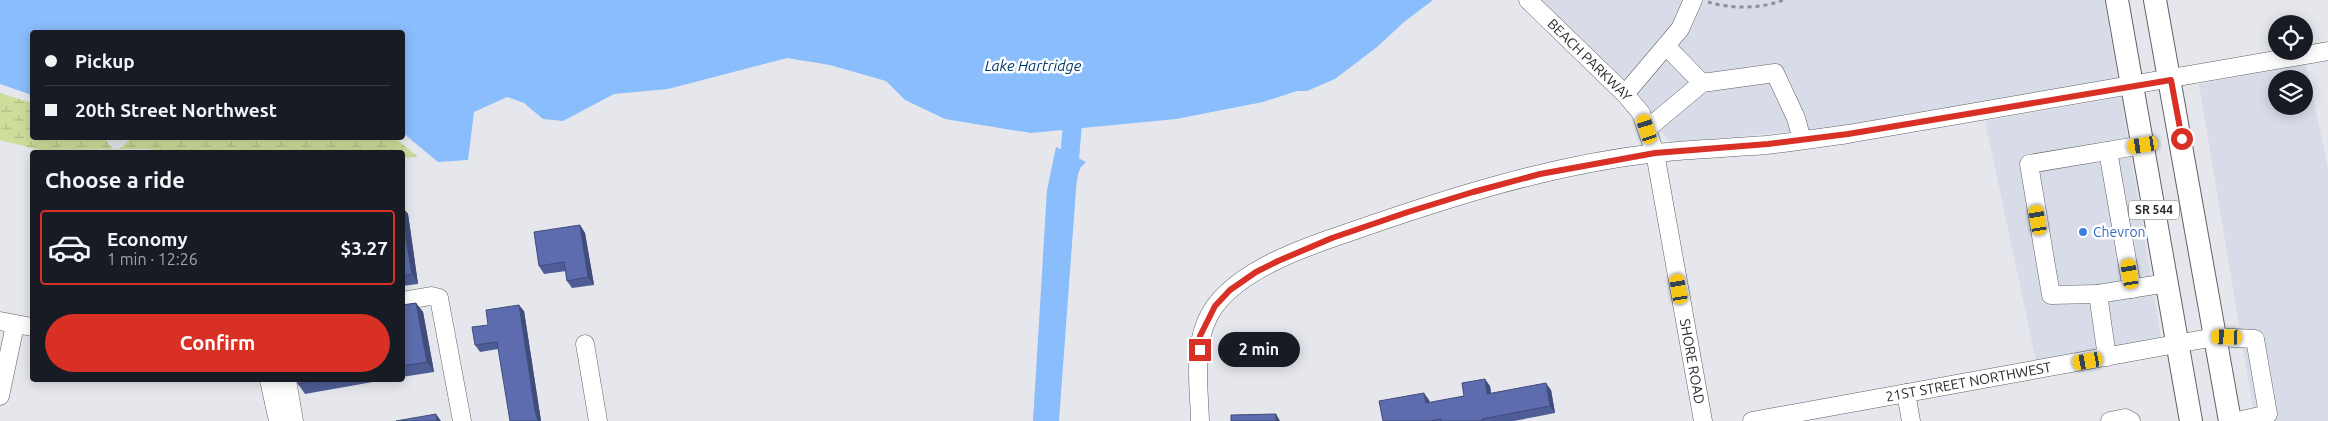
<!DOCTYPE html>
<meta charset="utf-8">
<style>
:root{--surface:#171b24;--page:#242831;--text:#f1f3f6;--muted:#9ea1a6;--line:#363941;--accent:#d93025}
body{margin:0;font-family:Ubuntu,sans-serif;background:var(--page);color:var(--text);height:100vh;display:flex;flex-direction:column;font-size:19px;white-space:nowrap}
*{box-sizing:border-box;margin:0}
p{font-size:16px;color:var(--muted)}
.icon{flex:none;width:28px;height:28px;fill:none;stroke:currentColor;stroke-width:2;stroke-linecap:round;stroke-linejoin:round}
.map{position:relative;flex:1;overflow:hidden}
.details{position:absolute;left:30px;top:150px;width:375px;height:232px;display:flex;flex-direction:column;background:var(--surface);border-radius:5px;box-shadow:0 2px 12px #0003}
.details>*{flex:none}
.guide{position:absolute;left:30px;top:30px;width:375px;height:110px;border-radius:5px;box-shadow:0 2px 12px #0003;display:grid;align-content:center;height:110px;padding:0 15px;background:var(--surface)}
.fabs{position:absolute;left:2268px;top:15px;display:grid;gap:10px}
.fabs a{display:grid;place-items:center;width:45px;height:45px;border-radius:50%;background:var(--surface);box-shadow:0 2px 12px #0003;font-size:25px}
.end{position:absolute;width:22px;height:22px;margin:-11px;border:6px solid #d93025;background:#fff;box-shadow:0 0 0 2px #fff}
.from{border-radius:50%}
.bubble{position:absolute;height:35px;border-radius:18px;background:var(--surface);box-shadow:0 2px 12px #0003;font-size:16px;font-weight:700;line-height:35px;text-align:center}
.car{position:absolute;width:15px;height:30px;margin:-15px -8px;border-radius:6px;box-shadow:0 0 4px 1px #0007;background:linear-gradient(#f5c518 24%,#345 0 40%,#f5c518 0 76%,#345 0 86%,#f5c518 0)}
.guide b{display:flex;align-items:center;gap:18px;height:48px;font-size:19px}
.guide b+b{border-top:1px solid var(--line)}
.guide i{width:12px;height:12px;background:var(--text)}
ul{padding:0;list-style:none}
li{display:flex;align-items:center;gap:15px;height:75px;margin:0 10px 8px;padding:0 5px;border:2px solid transparent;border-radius:5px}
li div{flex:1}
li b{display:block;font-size:19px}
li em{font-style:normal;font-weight:700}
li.active{border-color:var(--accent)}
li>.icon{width:45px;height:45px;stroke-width:1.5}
h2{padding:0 15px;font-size:22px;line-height:60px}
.primary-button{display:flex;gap:10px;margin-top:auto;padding:10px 15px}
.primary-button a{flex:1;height:58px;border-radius:30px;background:var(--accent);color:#fff;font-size:20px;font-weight:700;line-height:58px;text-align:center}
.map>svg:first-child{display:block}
.built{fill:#d8dce8;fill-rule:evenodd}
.wetland{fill:url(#wetland-marsh)}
.water{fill:#89bdfb}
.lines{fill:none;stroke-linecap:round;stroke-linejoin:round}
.canal{stroke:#89bdfb;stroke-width:19}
.minor-casing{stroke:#5f6165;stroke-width:19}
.major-casing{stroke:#5f6165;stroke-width:24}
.path{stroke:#8e8f93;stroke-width:3;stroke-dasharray:4 4;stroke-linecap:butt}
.minor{stroke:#fff;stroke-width:18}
.major{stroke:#fff;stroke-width:22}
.wall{fill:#4f5d96}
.shaded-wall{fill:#404c7a}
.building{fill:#5c6cae;stroke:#404c7a}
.route{stroke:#d93025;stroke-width:6}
.shop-dot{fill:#3f7fe0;stroke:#fff;stroke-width:2}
.labels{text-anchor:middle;stroke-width:5;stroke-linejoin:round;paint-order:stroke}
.shield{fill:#fff;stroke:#696a6b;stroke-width:1}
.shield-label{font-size:12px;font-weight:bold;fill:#292a2c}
.street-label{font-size:14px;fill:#292a2c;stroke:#fff}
.shop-label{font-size:14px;fill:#366cbe;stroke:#fff;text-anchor:start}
.water-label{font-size:15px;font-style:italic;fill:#00386d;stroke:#fff}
</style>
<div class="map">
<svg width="2328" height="421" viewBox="0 0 2328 421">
<defs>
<pattern id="wetland-marsh" width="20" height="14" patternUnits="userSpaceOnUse" patternTransform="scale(1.25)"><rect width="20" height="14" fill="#cddd9a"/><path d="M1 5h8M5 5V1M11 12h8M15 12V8" fill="none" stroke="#b0be85"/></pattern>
</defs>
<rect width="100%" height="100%" fill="#e6e7ec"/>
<g class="built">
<polygon points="1542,0 1683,0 1672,25 1625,80"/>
<polygon points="1704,0 2104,0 2118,80 1827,128 1672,143 1657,128 1651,110 1638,93 1688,35"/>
<path d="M2306,64L2328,168V421H2255L2199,84ZM2276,79H2304V106H2276Z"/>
<polygon points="2121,97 2161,338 2036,361 1985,121"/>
</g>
<polygon class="wetland" points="0,93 32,103 32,138 104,138 113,149 119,149 132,138 395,138 418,157 403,158 402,152 169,152 149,149 40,150 0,140"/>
<g class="water">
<polygon points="0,0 1433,0 1404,22 1377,47 1335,79 1307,91 1297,91 1263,102 1176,119 1031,133 945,119 905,100 886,81 830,65 787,58 668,89 614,94 563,121 543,119 524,103 507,97 474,112 468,160 438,162 403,133 402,32 32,32 32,95 0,84"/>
<polygon points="1056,147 1086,162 1081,167 1077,176 1059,421 1033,421 1047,190"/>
</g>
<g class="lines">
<polyline class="canal" points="1068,178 1072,129"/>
<defs>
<g id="minor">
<path id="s1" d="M1528,0L1625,94L1641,113L1655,153L1703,421"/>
<polyline points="1666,46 1702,83"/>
<polyline points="1625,94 1680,29 1693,0"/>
<polyline points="1647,129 1702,83 1775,73 1796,118 1802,140"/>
<polyline points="2108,151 2132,289"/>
<polyline points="2098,294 2051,295 2029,164 2143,145"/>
<polyline points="402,301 431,296 439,298 462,421"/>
<polyline points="0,321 32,327"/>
<polyline points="585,344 598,421"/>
<polyline points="2107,357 2098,294 2167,283"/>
<polyline points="269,380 278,421"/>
<polyline points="287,380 294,421"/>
<polyline points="1906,393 1911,421"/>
<polyline points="0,396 15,325"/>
<path d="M1200,421C1199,383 1191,339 1215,306C1242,269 1305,247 1347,233C1447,198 1550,165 1656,153C1692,149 1729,148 1766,145C1793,142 1820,138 1848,134L2328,51"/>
<path id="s2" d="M1752,421L2215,337L2255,339L2268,414L2238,421"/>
<polyline points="2110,421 2125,418 2131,421"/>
</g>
<g id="major">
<polyline points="2117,0 2191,421"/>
<polyline points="2155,0 2230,421"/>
</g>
</defs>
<use href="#minor" class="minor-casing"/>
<use href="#major" class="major-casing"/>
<path class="path" d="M1708,2C1730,9 1761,9 1783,0"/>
<use href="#minor" class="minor"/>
<use href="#major" class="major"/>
</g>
<g class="wall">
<polygon points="402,207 408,214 418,284 402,286"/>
<polygon points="580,225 585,233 594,285 572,288 567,281 566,271 544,274 539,266"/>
<polygon points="416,303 423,312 434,372 402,377 402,305"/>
<polygon points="524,311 541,421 498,349 480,352 475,345 488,325"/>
<polygon points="298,380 384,380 305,394 298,384"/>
<polygon points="1490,386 1491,393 1551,390 1555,413 1514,421 1383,421 1429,400 1430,403 1464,396"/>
</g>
<g class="shaded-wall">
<polygon points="402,207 408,214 418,284 412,274 402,215"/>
<polygon points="580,225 585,233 594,285 588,277"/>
<polygon points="416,303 423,312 434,372 427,362"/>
<polygon points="519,305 524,311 541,421 538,421 535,411"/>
<polygon points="1485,379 1490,386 1492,401 1487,394"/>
<polygon points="1546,383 1551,390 1555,413 1550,406"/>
<polygon points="1424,393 1429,400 1431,410 1426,403"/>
<polygon points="436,414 441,421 437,421"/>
<polygon points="1276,414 1280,421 1276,421"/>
</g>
<g class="building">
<polygon points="402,215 412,274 402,276"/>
<polygon points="580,225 588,277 567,281 564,262 539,266 534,232"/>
<polygon points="416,303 427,362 402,366 402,305"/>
<polygon points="519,305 535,411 538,421 510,421 497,342 475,345 472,327 488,325 486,310"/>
<polygon points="1485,379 1487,394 1546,383 1550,406 1482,419 1482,421 1441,421 1441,419 1431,421 1383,421 1379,401 1424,393 1426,403 1464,396 1462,383"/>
<polygon points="298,380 322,380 298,384"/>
<polygon points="436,414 437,421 396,421"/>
<polygon points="1276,414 1276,421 1231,421 1231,415"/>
</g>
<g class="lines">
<polyline class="route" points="1200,350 1200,336 1215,306 1230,290 1256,272 1278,261 1332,238 1408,212 1473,192 1540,174 1655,153 1768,144 1848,134 2171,80 2182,139"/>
</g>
<circle class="shop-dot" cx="2083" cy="232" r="5"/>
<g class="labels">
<rect class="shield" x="2129" y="200.5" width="50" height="19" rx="4"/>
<g class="shield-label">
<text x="2154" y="214">SR 544</text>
</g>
<g class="street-label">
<text dy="5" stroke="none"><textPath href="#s1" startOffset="86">BEACH PARKWAY</textPath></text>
<text dy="5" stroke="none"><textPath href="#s1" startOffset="414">SHORE ROAD</textPath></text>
<text dy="5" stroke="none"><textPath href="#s2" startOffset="220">21ST STREET NORTHWEST</textPath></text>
</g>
<g class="shop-label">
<text x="2093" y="237">Chevron</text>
</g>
<g class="water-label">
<text x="1033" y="71">Lake Hartridge</text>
</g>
</g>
</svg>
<div class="fabs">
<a><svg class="icon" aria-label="locate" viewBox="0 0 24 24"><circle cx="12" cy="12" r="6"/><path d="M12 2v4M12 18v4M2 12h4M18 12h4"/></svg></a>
<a><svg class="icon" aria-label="layers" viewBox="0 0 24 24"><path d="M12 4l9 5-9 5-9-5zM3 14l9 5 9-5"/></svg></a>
</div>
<i class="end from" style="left:2182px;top:139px"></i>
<i class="end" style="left:1200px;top:350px"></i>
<div class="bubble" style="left:1218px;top:332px;width:82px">2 min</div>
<i class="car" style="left:1647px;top:129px;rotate:342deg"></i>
<i class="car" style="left:2143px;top:145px;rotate:261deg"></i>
<i class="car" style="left:2038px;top:220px;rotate:350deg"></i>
<i class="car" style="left:2130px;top:274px;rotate:351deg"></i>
<i class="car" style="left:1679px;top:289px;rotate:350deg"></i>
<i class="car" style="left:2227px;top:337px;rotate:272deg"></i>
<i class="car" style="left:2088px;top:361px;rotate:260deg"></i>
<div class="guide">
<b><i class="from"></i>Pickup</b>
<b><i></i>20th Street Northwest</b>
</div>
<section class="details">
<h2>Choose a ride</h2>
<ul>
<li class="active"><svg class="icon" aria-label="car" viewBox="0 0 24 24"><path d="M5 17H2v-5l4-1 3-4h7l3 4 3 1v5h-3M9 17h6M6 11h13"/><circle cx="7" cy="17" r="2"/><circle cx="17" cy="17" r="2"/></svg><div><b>Economy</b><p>1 min · 12:26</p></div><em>$3.27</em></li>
</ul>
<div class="primary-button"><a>Confirm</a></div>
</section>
</div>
